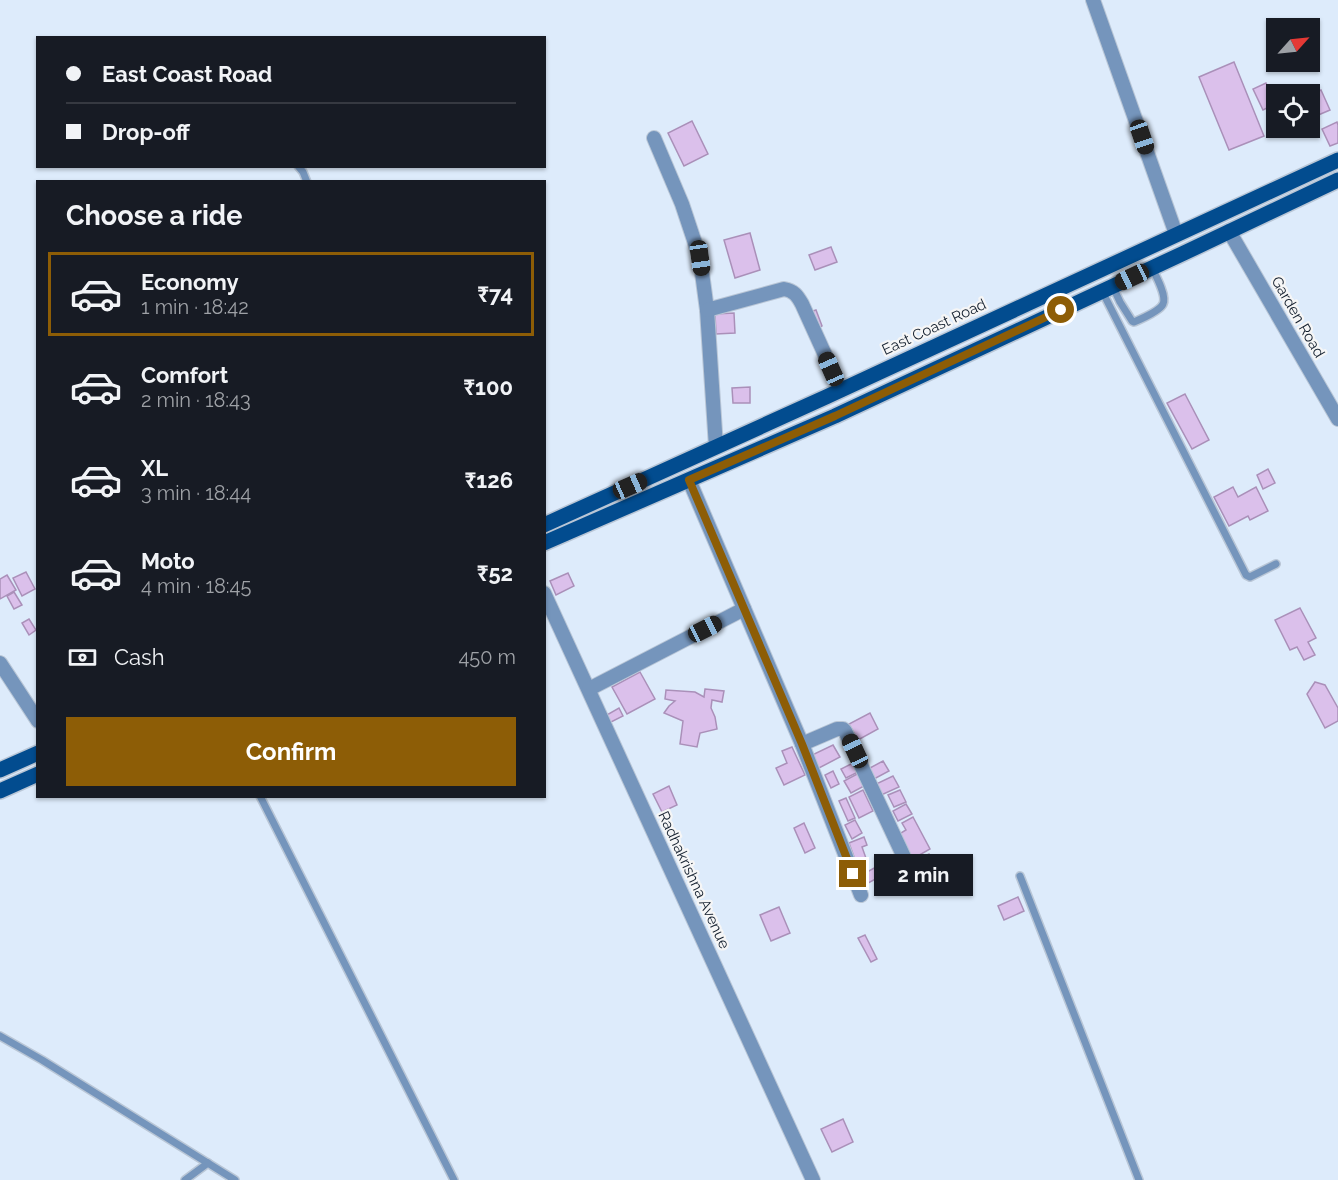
<!DOCTYPE html>
<meta charset="utf-8">
<style>
:root{--surface:#171b24;--page:#20242c;--text:#f1f3f6;--muted:#9ea1a6;--line:#363941;--accent:#8d5d06}
body{margin:0;font-family:Raleway,sans-serif;background:var(--page);color:var(--text);height:100vh;display:flex;flex-direction:column;font-size:22px;white-space:nowrap}
*{box-sizing:border-box;margin:0}
p{font-size:20px;color:var(--muted)}
.icon{flex:none;width:33px;height:33px;fill:none;stroke:currentColor;stroke-width:2;stroke-linecap:round;stroke-linejoin:round}
.map{position:relative;flex:1;overflow:hidden}
.side{position:absolute;left:36px;top:180px;width:510px;height:618px;display:flex;flex-direction:column;background:var(--surface);border-radius:0px;box-shadow:0 2px 4px #0004}
.side>*{flex:none}
.hud{position:absolute;left:36px;top:36px;width:510px;height:132px;border-radius:0px;box-shadow:0 2px 4px #0004;display:grid;align-content:center;height:132px;padding:0 30px;background:var(--surface)}
.needle{width:39px;rotate:63deg}
.tools{position:absolute;left:1266px;top:18px;display:grid;gap:12px}
.tools a{display:grid;place-items:center;width:54px;height:54px;border-radius:0px;background:var(--surface);box-shadow:0 2px 4px #0004;font-size:30px}
.end{position:absolute;width:27px;height:27px;margin:-14px;border:8px solid #8d5d06;background:#fff;box-shadow:0 0 0 3px #fff}
.from{border-radius:50%}
.bubble{position:absolute;height:42px;border-radius:0px;background:var(--surface);box-shadow:0 2px 4px #0004;font-size:20px;font-weight:700;line-height:42px;text-align:center}
.car{position:absolute;width:18px;height:36px;margin:-18px -9px;border-radius:8px;box-shadow:0 0 4px 2px #0007;background:linear-gradient(#222 24%,#8ab4d8 0 40%,#222 0 76%,#8ab4d8 0 86%,#222 0)}
.hud b{display:flex;align-items:center;gap:21px;height:57px;font-size:22px}
.hud b+b{border-top:2px solid var(--line)}
.hud i{width:15px;height:15px;background:var(--text)}
ul{padding:0;list-style:none}
li{display:flex;align-items:center;gap:18px;height:84px;margin:0 12px 9px;padding:0 18px;border:3px solid transparent;border-radius:0px}
li div{flex:1}
li b{display:block;font-size:22px}
li em{font-style:normal;font-weight:700}
li.on{border-color:var(--accent)}
li>.icon{width:54px;height:54px;stroke-width:1.5}
h2{padding:0 30px;font-size:27px;line-height:72px}
.pay{display:flex;align-items:center;gap:15px;height:66px;padding:0 30px;font-size:22px}
.pay p{margin-inline-start:auto}
.action{display:flex;gap:12px;margin-top:auto;padding:12px 30px}
.action a{flex:1;height:69px;border-radius:0px;background:var(--accent);color:#fff;font-size:24px;font-weight:700;line-height:69px;text-align:center}
.map>svg:first-child{display:block}
.building{fill:#dbc0eb;stroke:#aa90b9;stroke-width:1.5}
.lines{fill:none;stroke-linecap:round;stroke-linejoin:round}
.lane-casing{stroke:#b9c6d6;stroke-width:10}
.street-casing{stroke:#b9c6d6;stroke-width:16}
.primary-casing{stroke:#b9c6d6;stroke-width:18}
.lane{stroke:#7595bc;stroke-width:7}
.street{stroke:#7595bc;stroke-width:14}
.primary{stroke:#024c8f;stroke-width:15}
.route{stroke:#8d5d06;stroke-width:8}
.labels{text-anchor:middle;stroke-width:4.5;stroke-linejoin:round;paint-order:stroke}
.street-label{font-size:15px;fill:#131f2e;stroke:#f6f6f6}
</style>
<div class="map">
<svg width="1338" height="1180" viewBox="0 0 1338 1180">
<rect width="100%" height="100%" fill="#ddebfb"/>
<g class="building">
<polygon points="1234,62 1264,136 1229,150 1199,77"/>
<polygon points="1266,83 1272,95 1267,97 1271,106 1263,110 1253,89"/>
<polygon points="1321,90 1330,110 1316,116 1310,101 1310,95"/>
<polygon points="692,121 708,154 684,166 668,133"/>
<polygon points="1337,122 1338,125 1338,143 1330,146 1322,129"/>
<polygon points="750,233 760,270 735,278 724,240"/>
<polygon points="831,247 837,262 815,270 809,255"/>
<polygon points="816,310 822,326 814,330 807,313"/>
<polygon points="734,313 735,333 716,334 715,314"/>
<polygon points="750,387 750,403 733,403 732,388"/>
<polygon points="1185,394 1209,440 1192,449 1167,403"/>
<polygon points="1268,469 1275,483 1263,489 1257,475"/>
<polygon points="1233,487 1238,497 1256,487 1268,511 1250,520 1248,516 1229,526 1214,497"/>
<polygon points="26,572 35,589 22,596 13,578"/>
<polygon points="568,573 574,586 556,595 550,581"/>
<polygon points="7,575 16,590 0,599 0,579"/>
<polygon points="14,592 22,605 14,609 7,596"/>
<polygon points="1300,608 1316,638 1308,642 1315,655 1304,660 1297,647 1290,650 1275,620"/>
<polygon points="29,619 36,630 29,635 22,623"/>
<polygon points="640,672 655,699 627,714 612,687"/>
<polygon points="1315,682 1325,685 1338,708 1338,721 1325,728 1307,694"/>
<polygon points="705,689 724,691 722,702 712,700 711,708 715,717 717,729 700,733 697,747 680,744 683,721 664,713 669,706 675,701 665,699 666,690 695,692 704,697"/>
<polygon points="619,708 623,716 609,723 605,716"/>
<polygon points="870,713 878,729 858,740 849,724"/>
<polygon points="833,745 840,757 817,769 810,756"/>
<polygon points="792,747 805,775 784,785 776,768 787,763 782,751"/>
<polygon points="883,761 889,771 874,779 868,769"/>
<polygon points="855,762 860,771 846,778 841,769"/>
<polygon points="833,771 839,784 831,788 825,775"/>
<polygon points="859,773 866,785 851,793 844,781"/>
<polygon points="893,776 899,787 879,796 874,785"/>
<polygon points="669,786 677,805 662,812 653,794"/>
<polygon points="863,790 873,811 859,818 849,797"/>
<polygon points="900,790 906,802 894,807 888,795"/>
<polygon points="846,798 855,818 848,821 839,801"/>
<polygon points="906,804 912,814 898,821 893,811"/>
<polygon points="913,817 930,849 909,861 896,836 906,830 902,823"/>
<polygon points="855,820 862,833 852,839 845,825"/>
<polygon points="804,823 815,848 805,853 794,828"/>
<polygon points="864,837 867,845 862,847 867,861 857,865 849,843"/>
<polygon points="929,854 931,860 911,869 909,863"/>
<polygon points="900,856 905,867 898,870 893,860"/>
<polygon points="890,859 893,867 883,872 879,864"/>
<polygon points="876,867 881,876 861,887 856,878"/>
<polygon points="1018,897 1024,911 1004,920 998,906"/>
<polygon points="779,907 790,933 771,941 760,915"/>
<polygon points="865,935 877,959 871,962 858,938"/>
<polygon points="843,1119 853,1142 832,1152 821,1129"/>
</g>
<g class="lines">
<defs>
<g id="lane">
<polyline points="298,166 303,172 307,182"/>
<path d="M1113,287L1120,302L1132,321L1134,322C1141,319 1160,311 1163,304C1167,296 1156,276 1152,268"/>
<polyline points="1102,291 1246,575 1250,577 1276,564"/>
<polyline points="260,796 454,1180"/>
<polyline points="1020,876 1139,1180"/>
<polyline points="0,1036 42,1060 235,1180"/>
<polyline points="185,1180 208,1163"/>
</g>
<g id="street">
<polyline points="1093,0 1176,234"/>
<polyline points="654,138 682,204 700,258 707,310 716,447"/>
<polyline points="1229,231 1338,419"/>
<path d="M707,310L784,289C794,291 797,295 802,304L841,390"/>
<polyline points="689,480 802,744 861,895"/>
<polyline points="544,593 813,1180"/>
<polyline points="0,663 38,721"/>
<polyline points="589,689 744,609"/>
<polyline points="802,744 837,729 843,729 845,731 911,872"/>
</g>
<g id="primary">
<polyline points="544,525 826,397 1338,160"/>
<polyline points="544,543 835,416 1184,253 1338,180"/>
<polyline points="0,770 38,753"/>
<polyline points="0,791 38,774"/>
</g>
</defs>
<use href="#lane" class="lane-casing"/>
<use href="#street" class="street-casing"/>
<use href="#primary" class="primary-casing"/>
<use href="#lane" class="lane"/>
<use href="#street" class="street"/>
<use href="#primary" class="primary"/>
</g>
<g class="lines">
<polyline class="route" points="853,874 802,744 689,480 835,416 1061,310"/>
</g>
<g class="labels">
<g class="street-label">
<text transform="translate(1298 317) rotate(60)" y="5">Garden Road</text>
<text transform="translate(934 327) rotate(-25)" y="5">East Coast Road</text>
<text transform="translate(694 880) rotate(65)" y="5">Radhakrishna Avenue</text>
</g>
</g>
</svg>
<div class="tools">
<a><svg class="needle" viewBox="-14 -14 28 28"><path d="M0-13l5 13h-10z" fill="#e53935"/><path d="M0 13l5-13h-10z" fill="#9ea1a6"/></svg></a>
<a><svg class="icon" aria-label="locate" viewBox="0 0 24 24"><circle cx="12" cy="12" r="6"/><path d="M12 2v4M12 18v4M2 12h4M18 12h4"/></svg></a>
</div>
<i class="end from" style="left:1061px;top:310px"></i>
<i class="end" style="left:853px;top:874px"></i>
<div class="bubble" style="left:874px;top:854px;width:99px">2 min</div>
<i class="car" style="left:1142px;top:137px;rotate:161deg"></i>
<i class="car" style="left:700px;top:258px;rotate:172deg"></i>
<i class="car" style="left:1132px;top:277px;rotate:245deg"></i>
<i class="car" style="left:831px;top:369px;rotate:336deg"></i>
<i class="car" style="left:630px;top:486px;rotate:66deg"></i>
<i class="car" style="left:705px;top:629px;rotate:63deg"></i>
<i class="car" style="left:855px;top:751px;rotate:335deg"></i>
<div class="hud">
<b><i class="from"></i>East Coast Road</b>
<b><i></i>Drop-off</b>
</div>
<section class="side">
<h2>Choose a ride</h2>
<ul>
<li class="on"><svg class="icon" aria-label="car" viewBox="0 0 24 24"><path d="M5 17H2v-5l4-1 3-4h7l3 4 3 1v5h-3M9 17h6M6 11h13"/><circle cx="7" cy="17" r="2"/><circle cx="17" cy="17" r="2"/></svg><div><b>Economy</b><p>1 min · 18:42</p></div><em>₹74</em></li>
<li><svg class="icon" aria-label="car" viewBox="0 0 24 24"><path d="M5 17H2v-5l4-1 3-4h7l3 4 3 1v5h-3M9 17h6M6 11h13"/><circle cx="7" cy="17" r="2"/><circle cx="17" cy="17" r="2"/></svg><div><b>Comfort</b><p>2 min · 18:43</p></div><em>₹100</em></li>
<li><svg class="icon" aria-label="car" viewBox="0 0 24 24"><path d="M5 17H2v-5l4-1 3-4h7l3 4 3 1v5h-3M9 17h6M6 11h13"/><circle cx="7" cy="17" r="2"/><circle cx="17" cy="17" r="2"/></svg><div><b>XL</b><p>3 min · 18:44</p></div><em>₹126</em></li>
<li><svg class="icon" aria-label="car" viewBox="0 0 24 24"><path d="M5 17H2v-5l4-1 3-4h7l3 4 3 1v5h-3M9 17h6M6 11h13"/><circle cx="7" cy="17" r="2"/><circle cx="17" cy="17" r="2"/></svg><div><b>Moto</b><p>4 min · 18:45</p></div><em>₹52</em></li>
</ul>
<div class="pay"><svg class="icon" aria-label="cash" viewBox="0 0 24 24"><path d="M3 7h18v10H3z"/><circle cx="12" cy="12" r="2"/></svg>Cash<p>450 m</p></div>
<div class="action"><a>Confirm</a></div>
</section>
</div>
